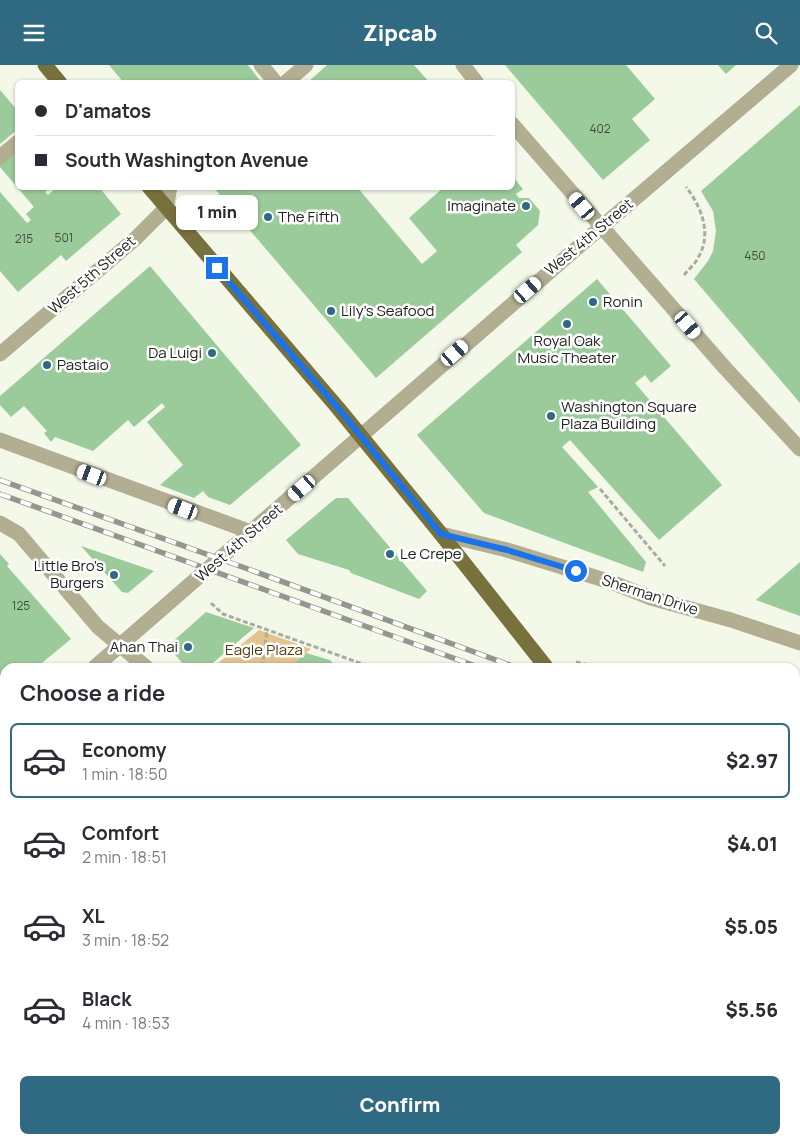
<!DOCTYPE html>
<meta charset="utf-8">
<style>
:root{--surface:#fff;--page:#f2f2f3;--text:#2b2b33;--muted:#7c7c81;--line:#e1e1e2;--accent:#306982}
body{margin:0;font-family:Manrope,sans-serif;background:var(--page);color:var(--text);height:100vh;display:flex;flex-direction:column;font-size:19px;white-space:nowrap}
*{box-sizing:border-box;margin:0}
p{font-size:16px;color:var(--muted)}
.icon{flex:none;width:28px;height:28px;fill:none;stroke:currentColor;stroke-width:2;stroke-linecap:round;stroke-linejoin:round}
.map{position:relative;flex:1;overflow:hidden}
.sheet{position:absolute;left:0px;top:598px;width:800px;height:481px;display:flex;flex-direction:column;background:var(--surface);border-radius:15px 15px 0 0;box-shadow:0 1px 4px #0004}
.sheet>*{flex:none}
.top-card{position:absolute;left:15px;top:15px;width:500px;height:110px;border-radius:8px;box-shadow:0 1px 4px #0004;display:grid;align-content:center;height:110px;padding:0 20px;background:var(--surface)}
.end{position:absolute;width:22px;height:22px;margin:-11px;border:6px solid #1a73e8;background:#fff;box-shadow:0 0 0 2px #fff}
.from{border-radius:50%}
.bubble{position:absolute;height:35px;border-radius:8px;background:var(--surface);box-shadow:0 1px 4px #0004;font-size:16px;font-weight:800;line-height:35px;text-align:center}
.car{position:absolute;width:15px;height:30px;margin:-15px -8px;border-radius:6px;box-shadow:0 0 4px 1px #0007;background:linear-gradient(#fff 24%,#345 0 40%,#fff 0 76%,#345 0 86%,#fff 0)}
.top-card b{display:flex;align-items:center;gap:18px;height:48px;font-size:19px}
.top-card b+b{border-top:1px solid var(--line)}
.top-card i{width:12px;height:12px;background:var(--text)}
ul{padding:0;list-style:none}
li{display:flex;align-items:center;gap:15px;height:75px;margin:0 10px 8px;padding:0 10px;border:2px solid transparent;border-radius:8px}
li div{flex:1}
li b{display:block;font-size:19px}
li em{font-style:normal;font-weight:800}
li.current{border-color:var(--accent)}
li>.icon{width:45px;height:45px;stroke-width:1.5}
h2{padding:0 20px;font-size:22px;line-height:60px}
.button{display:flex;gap:10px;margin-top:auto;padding:10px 20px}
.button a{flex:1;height:58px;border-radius:8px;background:var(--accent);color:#fff;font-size:20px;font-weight:800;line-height:58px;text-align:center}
header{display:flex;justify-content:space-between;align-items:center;height:65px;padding:0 20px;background:var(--accent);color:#fff;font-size:22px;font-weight:800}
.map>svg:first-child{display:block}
.green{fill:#e4c38e}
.building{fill:#9bcb9a}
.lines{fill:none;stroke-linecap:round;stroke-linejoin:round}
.path{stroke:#a9ada1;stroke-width:3;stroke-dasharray:5 2.5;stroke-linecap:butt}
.minor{stroke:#b1ae92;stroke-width:15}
.major{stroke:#79713c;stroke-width:15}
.rail-casing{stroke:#94978d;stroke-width:5.5}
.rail{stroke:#fff;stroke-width:4;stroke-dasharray:11;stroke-linecap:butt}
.route{stroke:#1a73e8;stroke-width:6}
.poi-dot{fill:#306982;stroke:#fff;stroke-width:2}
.labels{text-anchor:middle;stroke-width:5;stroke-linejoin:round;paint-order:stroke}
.number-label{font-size:12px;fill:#3f4c3c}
.poi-label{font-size:15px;fill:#20221d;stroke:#fff;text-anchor:start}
.street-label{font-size:15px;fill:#20221d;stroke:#fff}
.park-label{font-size:15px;fill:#533b0b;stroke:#fff}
</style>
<header><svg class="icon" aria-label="menu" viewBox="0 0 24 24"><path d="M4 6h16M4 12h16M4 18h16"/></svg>Zipcab<svg class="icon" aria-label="search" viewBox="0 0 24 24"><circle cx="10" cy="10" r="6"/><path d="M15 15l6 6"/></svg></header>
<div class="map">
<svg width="800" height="1078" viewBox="0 0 800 1078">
<rect width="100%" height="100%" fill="#f3f8e9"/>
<polygon class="green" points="259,565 311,584 289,602 213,602"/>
<g class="building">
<polygon points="109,0 248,0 262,18 124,18"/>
<polygon points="327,0 414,0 430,18 307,18"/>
<polygon points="505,0 626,0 655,34 632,54 650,75 603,115"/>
<polygon points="718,0 736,0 726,9"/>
<polygon points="0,25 18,46 18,64 0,79"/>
<polygon points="800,40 800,338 694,214 708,196 713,186 716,166 713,146 701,126"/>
<polygon points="18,83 18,122 50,122 45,127 48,130 57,122 99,122 121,149 66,196 61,190 18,227 0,206 0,127 27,158 31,155 26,149 34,142 0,102 0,98"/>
<polygon points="512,111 523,124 516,129 519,133 529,133 540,146 538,160 516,180 522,187 376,313 213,122 357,122 422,199 437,186 409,153 444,122 512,122"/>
<polygon points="150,201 301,380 230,440 208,432 203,426 194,433 160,420 183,400 147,357 165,342 162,338 134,362 128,355 93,386 55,372 51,377 44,368 47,366 24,341 11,352 0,340 0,331"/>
<polygon points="597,214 671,301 651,318 645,310 635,318 722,420 659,475 570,375 562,382 598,422 588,427 646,497 643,507 484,448 417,370"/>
<polygon points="336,433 348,433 427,526 419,534 351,508 349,505 298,489 286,475"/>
<polygon points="81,481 154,506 128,528 122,527"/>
<polygon points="0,489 9,499 7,501 71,574 37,602 5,602 5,633 0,638"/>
<polygon points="800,497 800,551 756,535"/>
<polygon points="206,547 254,563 208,602 186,602 170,584 173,581 171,578"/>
<polygon points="306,588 330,595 336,602 289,602"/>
<polygon points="5,721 5,854 0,849 0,726"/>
<polygon points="795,955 800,961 800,1007 795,1011"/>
<polygon points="0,996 5,1002 5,1034 0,1038"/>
<polygon points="61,1074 68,1074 71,1078 56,1078"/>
<polygon points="595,1074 735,1074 730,1078 599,1078"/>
</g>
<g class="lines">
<g class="path">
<path d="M684,210C689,204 696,198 699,191C712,168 701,141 686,122"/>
<polyline points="600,424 665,501"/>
<polyline points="211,538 223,549 371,602"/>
<polyline points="576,597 598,602"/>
<polyline points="262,602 267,566"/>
<polyline points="795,675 800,677"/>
<polyline points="798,858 800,856"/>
</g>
<g class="minor">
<polyline points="261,0 276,18"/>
<polyline points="463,0 477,18"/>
<polyline points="285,18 306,0"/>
<polyline points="512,59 725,303 800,384"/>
<polyline points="0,92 18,77"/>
<polyline points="0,289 136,173 166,143 170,122"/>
<polyline points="0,375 251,467"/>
<polyline points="0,458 19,469 98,562 146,602"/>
<polyline points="441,469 507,485 611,517 651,533 731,555 800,578"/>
<polyline points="95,602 577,183 791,0"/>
<polyline points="0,672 5,677"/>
<polyline points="571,1074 575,1078"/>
<polyline points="6,1078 11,1074"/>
<polyline points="309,1078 314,1074"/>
<polyline points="468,1078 473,1074"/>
</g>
<g class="major">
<polyline points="45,0 60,18"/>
<polyline points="149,122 338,343 441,469 546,602"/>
<polyline points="795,895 800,901"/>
<polyline points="0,919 5,925"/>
<polyline points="134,1074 138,1078"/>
</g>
<defs>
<g id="rail">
<polyline points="0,415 248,504 515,602"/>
<polyline points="0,429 478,602"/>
<polyline points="795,703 800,705"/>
<polyline points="795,717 800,718"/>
</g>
</defs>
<use href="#rail" class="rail-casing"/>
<use href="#rail" class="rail"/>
</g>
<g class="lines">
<polyline class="route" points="217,203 338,343 441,469 507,485 576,506"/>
</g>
<g class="poi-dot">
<circle cx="526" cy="141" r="5"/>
<circle cx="268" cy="152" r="5"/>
<circle cx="593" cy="237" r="5"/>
<circle cx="331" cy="246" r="5"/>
<circle cx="567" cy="259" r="5"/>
<circle cx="212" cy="288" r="5"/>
<circle cx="47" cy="300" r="5"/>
<circle cx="551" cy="351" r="5"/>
<circle cx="390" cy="489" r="5"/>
<circle cx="114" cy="510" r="5"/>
<circle cx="188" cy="582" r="5"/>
</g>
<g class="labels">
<g class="number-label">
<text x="600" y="68">402</text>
<text x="64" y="177">501</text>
<text x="24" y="178">215</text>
<text x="755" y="195">450</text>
<text x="21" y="545">125</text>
</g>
<g class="poi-label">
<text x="516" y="146" text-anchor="end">Imaginate</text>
<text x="278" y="157">The Fifth</text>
<text x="603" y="242">Ronin</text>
<text x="341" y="251">Lily's Seafood</text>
<text x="567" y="281" text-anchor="middle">Royal Oak<tspan x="567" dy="17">Music Theater</tspan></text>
<text x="202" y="293" text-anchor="end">Da Luigi</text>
<text x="57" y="305">Pastaio</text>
<text x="561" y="347">Washington Square<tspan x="561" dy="17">Plaza Building</tspan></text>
<text x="400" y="494">Le Crepe</text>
<text x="104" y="506" text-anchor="end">Little Bro's<tspan x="104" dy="17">Burgers</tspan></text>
<text x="178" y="587" text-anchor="end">Ahan Thai</text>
</g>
<g class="street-label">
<text transform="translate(589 172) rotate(-40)" y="5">West 4th Street</text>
<text transform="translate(92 210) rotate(-41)" y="5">West 5th Street</text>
<text transform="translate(239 478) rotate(-41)" y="5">West 4th Street</text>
<text transform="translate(650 530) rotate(18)" y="5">Sherman Drive</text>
</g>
<g class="park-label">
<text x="264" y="590">Eagle Plaza</text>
</g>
</g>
</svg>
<i class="end from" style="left:576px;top:506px"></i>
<i class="end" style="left:217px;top:203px"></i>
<div class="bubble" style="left:176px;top:130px;width:82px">1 min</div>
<i class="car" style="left:582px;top:141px;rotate:320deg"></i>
<i class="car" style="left:528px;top:225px;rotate:49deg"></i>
<i class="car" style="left:688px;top:260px;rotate:139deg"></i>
<i class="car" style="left:455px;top:288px;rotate:49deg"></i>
<i class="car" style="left:92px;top:410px;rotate:291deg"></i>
<i class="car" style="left:302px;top:423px;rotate:229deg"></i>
<i class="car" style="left:183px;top:444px;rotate:291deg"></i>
<div class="top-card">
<b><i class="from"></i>D'amatos</b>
<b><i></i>South Washington Avenue</b>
</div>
<section class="sheet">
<h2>Choose a ride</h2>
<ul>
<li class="current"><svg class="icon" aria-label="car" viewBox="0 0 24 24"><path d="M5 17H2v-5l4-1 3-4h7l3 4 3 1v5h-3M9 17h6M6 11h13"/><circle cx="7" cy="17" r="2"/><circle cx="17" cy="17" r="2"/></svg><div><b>Economy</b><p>1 min · 18:50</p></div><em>$2.97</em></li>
<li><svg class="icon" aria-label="car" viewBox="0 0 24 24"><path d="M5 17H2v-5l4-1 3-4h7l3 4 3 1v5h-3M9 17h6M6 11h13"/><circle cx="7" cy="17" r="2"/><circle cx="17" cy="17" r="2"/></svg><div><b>Comfort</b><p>2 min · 18:51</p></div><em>$4.01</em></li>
<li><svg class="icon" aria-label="car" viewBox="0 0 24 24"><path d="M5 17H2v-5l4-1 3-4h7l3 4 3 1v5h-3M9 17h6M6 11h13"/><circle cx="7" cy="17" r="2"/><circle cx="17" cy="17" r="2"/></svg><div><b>XL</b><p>3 min · 18:52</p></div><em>$5.05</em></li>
<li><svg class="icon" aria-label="car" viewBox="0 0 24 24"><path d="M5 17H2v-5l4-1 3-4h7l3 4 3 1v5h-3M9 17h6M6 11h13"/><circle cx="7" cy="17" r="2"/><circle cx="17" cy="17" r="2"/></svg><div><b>Black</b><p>4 min · 18:53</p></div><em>$5.56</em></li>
</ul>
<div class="button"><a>Confirm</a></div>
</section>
</div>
